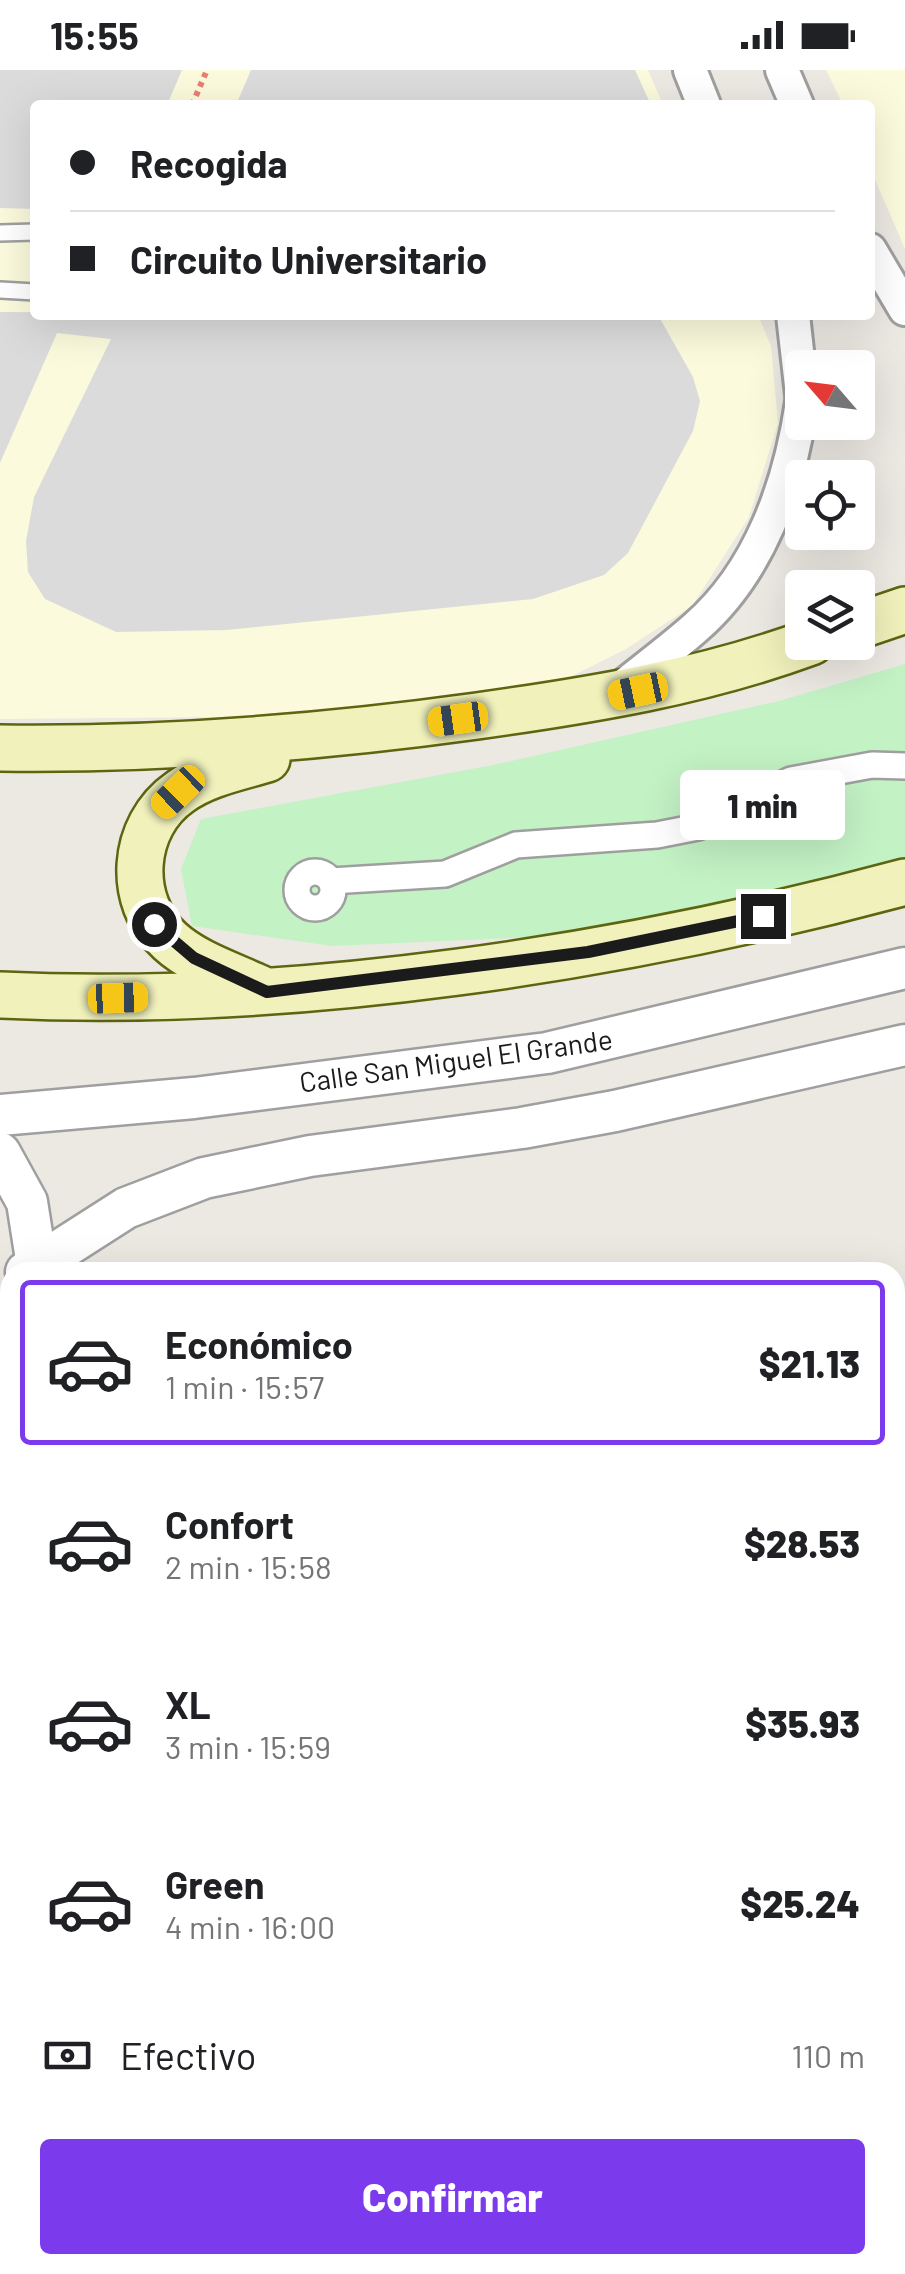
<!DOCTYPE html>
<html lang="es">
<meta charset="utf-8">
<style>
:root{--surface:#fff;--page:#f6f6f6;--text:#202124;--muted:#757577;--line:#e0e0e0;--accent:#7c3aed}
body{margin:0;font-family:Barlow,sans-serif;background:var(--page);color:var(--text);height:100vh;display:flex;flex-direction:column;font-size:38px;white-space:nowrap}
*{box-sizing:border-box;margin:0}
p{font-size:32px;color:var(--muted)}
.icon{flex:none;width:55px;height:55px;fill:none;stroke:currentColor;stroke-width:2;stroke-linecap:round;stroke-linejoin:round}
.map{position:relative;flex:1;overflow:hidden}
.panel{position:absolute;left:0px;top:1192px;width:905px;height:1012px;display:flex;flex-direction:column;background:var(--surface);border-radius:30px 30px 0 0;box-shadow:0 10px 40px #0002}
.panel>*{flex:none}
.guide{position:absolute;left:30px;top:30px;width:845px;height:220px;border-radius:10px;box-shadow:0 10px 40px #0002;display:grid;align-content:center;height:220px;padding:0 40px;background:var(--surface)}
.needle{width:65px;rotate:298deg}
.fabs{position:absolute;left:785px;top:280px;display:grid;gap:20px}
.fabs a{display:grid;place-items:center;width:90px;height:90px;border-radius:10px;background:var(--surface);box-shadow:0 10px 40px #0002;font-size:50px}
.end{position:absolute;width:45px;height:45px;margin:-22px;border:12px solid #1b1b1b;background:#fff;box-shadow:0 0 0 5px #fff}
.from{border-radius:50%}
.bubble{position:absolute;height:70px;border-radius:10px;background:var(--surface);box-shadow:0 10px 40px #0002;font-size:32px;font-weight:800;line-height:70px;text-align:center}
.car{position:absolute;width:30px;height:60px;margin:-30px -15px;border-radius:12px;box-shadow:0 0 8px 2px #0007;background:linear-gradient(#f5c518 24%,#345 0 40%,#f5c518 0 76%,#345 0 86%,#f5c518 0)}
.guide b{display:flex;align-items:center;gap:35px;height:95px;font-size:38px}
.guide b+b{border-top:2px solid var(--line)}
.guide i{width:25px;height:25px;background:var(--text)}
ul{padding:18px 0 0;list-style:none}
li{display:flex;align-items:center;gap:30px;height:165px;margin:0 20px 15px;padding:0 20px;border:5px solid transparent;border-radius:10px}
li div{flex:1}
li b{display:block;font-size:38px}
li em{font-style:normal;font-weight:800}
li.selected{border-color:var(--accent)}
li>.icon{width:90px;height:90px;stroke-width:1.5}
.pay{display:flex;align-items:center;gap:25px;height:110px;padding:0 40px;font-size:38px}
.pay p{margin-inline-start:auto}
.action{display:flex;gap:20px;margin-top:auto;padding:20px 40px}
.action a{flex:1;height:115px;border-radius:10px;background:var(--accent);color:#fff;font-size:40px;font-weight:800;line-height:115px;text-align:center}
.status{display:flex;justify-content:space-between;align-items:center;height:70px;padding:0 50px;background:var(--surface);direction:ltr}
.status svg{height:28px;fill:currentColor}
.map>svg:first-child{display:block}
.education{fill:#fbfadc}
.park{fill:#c3f2c5}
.parking{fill:#dbdbdb}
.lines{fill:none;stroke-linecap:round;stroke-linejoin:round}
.service-casing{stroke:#9f9f9f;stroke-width:20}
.pedestrian-casing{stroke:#9f9f9f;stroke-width:30}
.minor-casing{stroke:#9f9f9f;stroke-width:38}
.tertiary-casing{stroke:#9f9f9f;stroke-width:45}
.secondary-casing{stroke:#5e6510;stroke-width:50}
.path{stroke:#e97e76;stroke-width:6;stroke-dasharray:5 5;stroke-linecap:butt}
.service{stroke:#fff;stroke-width:15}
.pedestrian{stroke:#fff;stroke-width:25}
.minor{stroke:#fff;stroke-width:32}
.tertiary{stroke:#fff;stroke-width:40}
.secondary{stroke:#f0f1bb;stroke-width:45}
.route{stroke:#1b1b1b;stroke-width:12}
.labels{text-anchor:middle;stroke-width:9;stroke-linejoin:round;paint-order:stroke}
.street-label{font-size:28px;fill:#1b1b1b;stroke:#fff}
</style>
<div class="status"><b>15:55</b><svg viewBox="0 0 49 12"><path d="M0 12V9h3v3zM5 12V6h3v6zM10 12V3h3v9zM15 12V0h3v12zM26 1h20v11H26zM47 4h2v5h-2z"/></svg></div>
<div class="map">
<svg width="905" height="2204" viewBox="0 0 905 2204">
<rect width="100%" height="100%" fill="#ece8e2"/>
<g class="education">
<polygon points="0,0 648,0 663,35 35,35 35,245 758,245 771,276 778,353 749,447 692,536 626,579 560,612 345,646 0,649"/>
<polygon points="826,0 905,0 905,179 870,98 870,35 843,35"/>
</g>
<g class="park">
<polygon points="905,594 905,791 621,863 332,876 192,856 181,799 201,749 493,695 779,631"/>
<polygon points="905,1447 905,1657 895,1631 895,1449"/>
</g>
<g class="parking">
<polygon points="0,0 182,0 167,35 35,35 35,139 0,138"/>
<polygon points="251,0 635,0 651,35 236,35"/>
<polygon points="0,242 658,245 693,307 700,331 693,361 628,483 604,505 533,529 227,560 116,562 45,529 28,502 26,471 34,427 111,269 57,263 0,393"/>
</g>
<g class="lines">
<defs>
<g id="service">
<polyline points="0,163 35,162"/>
<polyline points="0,220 35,222"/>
</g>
<g id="pedestrian">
<circle cx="315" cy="820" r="18"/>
<polyline points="331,811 445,804 516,775 657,765 698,757 791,710 872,695 905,696"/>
</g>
<g id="minor">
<polyline points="690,0 704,35"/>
<polyline points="782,0 797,35"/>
<polyline points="870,180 905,239"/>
<polyline points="793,245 802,325"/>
<path d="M617,621C643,600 670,580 695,558C760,502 790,414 802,332"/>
<polyline points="895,1427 905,1424"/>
<polyline points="895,1731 905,1755"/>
<polyline points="0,2165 10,2183"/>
<polyline points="110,2204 114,2195"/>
<polyline points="178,2204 197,2195"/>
</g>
<g id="tertiary">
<polyline points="0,1045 194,1028 547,983 905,898"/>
<polyline points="0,1083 27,1132 38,1202"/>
<polyline points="26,1202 126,1138 204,1108 310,1086 522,1058 615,1041 905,975"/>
<polyline points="0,2034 10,2014"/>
</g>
<g id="secondary">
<polyline points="858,556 905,540"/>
<path d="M0,678C161,680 318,668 477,646C592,630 702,612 811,572"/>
<path d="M259,918C229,904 194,893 170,871C126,831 131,756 180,722C205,704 237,698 267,689"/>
<path d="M0,925C292,939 623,888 905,812"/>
</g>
</defs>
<use href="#service" class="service-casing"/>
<use href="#pedestrian" class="pedestrian-casing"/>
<use href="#minor" class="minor-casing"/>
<use href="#tertiary" class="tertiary-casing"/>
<use href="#secondary" class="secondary-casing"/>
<polyline class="path" points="192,35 207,0"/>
<use href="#service" class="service"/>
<use href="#pedestrian" class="pedestrian"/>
<use href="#minor" class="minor"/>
<use href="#tertiary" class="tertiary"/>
<use href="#secondary" class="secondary"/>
</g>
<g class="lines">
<polyline class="route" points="154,854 194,888 267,922 588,882 763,846"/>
</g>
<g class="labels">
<g class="street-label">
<text transform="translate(456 991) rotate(-8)" y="10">Calle San Miguel El Grande</text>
</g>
</g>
</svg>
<div class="fabs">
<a><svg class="needle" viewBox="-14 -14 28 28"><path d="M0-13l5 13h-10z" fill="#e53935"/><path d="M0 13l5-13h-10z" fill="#757577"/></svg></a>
<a><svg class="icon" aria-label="locate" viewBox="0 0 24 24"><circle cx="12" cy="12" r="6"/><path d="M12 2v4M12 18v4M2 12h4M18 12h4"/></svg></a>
<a><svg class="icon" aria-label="layers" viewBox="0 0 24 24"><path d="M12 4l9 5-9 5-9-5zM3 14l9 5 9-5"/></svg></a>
</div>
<i class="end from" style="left:154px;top:854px"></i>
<i class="end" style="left:763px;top:846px"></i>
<div class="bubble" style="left:680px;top:700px;width:165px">1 min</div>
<i class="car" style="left:638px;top:621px;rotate:258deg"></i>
<i class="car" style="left:458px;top:649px;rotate:262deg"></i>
<i class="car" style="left:178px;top:722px;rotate:226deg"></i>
<i class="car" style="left:118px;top:928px;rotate:88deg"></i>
<div class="guide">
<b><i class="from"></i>Recogida</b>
<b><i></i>Circuito Universitario</b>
</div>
<section class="panel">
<ul>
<li class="selected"><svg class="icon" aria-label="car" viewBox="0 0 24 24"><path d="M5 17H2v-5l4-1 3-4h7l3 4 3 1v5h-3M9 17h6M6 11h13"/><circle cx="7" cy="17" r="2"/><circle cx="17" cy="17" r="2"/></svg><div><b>Económico</b><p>1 min · 15:57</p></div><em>$21.13</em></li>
<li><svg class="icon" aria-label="car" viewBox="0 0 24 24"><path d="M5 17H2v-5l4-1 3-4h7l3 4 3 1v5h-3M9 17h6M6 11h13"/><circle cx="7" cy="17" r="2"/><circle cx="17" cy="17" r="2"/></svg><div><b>Confort</b><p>2 min · 15:58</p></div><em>$28.53</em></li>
<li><svg class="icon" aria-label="car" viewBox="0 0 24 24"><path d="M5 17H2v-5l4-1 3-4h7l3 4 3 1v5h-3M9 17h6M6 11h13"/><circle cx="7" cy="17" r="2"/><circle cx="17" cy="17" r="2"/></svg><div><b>XL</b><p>3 min · 15:59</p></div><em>$35.93</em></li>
<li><svg class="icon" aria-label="car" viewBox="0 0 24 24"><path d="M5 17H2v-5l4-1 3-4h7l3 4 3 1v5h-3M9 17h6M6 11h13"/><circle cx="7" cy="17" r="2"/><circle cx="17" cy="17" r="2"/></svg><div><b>Green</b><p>4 min · 16:00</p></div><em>$25.24</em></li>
</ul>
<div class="pay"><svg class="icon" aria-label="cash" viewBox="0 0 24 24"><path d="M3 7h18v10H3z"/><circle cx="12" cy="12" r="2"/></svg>Efectivo<p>110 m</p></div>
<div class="action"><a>Confirmar</a></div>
</section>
</div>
